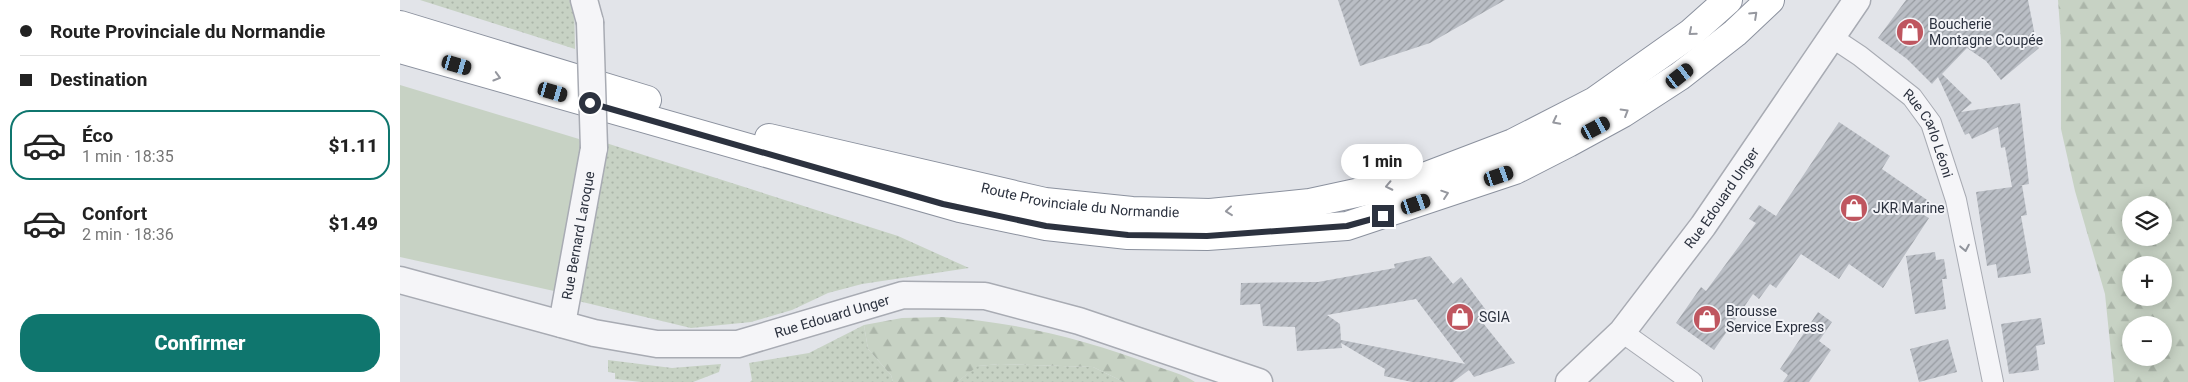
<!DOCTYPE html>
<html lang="fr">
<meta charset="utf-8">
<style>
:root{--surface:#fff;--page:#f2f2f2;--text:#222;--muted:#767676;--line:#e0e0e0;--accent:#0f766e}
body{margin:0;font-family:Roboto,sans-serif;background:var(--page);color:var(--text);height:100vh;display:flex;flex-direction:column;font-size:19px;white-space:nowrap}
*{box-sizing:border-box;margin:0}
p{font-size:16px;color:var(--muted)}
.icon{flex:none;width:28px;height:28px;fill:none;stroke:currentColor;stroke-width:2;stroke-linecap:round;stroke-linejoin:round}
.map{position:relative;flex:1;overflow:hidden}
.details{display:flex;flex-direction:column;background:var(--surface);width:400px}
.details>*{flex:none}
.hud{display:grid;align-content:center;height:110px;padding:0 20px;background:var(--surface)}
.buttons{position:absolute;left:1722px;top:196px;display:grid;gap:10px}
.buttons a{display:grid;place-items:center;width:50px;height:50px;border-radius:50%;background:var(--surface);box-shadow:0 2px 12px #0003;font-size:25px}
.end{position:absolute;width:22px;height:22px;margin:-11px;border:6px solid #2c323f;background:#fff;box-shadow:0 0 0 2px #fff}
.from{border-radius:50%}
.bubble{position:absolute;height:35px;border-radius:18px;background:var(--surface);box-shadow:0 2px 12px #0003;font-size:16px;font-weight:800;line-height:35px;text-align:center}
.car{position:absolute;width:15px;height:30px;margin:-15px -8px;border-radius:6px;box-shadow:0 0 4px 1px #0007;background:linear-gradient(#222 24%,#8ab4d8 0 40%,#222 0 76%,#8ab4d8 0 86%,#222 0)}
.hud b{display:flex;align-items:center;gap:18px;height:48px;font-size:19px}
.hud b+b{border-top:1px solid var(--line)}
.hud i{width:12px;height:12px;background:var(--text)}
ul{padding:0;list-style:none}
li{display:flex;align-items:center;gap:15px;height:70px;margin:0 10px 8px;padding:0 10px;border:2px solid transparent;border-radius:20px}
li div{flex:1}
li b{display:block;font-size:19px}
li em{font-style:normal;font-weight:800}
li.selected{border-color:var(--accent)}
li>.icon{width:45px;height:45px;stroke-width:1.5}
.cta{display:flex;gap:10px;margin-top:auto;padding:10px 20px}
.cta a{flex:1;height:58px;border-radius:20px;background:var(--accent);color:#fff;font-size:20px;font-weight:800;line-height:58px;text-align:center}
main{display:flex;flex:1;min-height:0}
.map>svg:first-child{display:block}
.grass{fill:url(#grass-dots)}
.forest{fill:url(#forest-firs);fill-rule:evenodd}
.park{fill:#c7d2c4}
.building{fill:url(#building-hatch);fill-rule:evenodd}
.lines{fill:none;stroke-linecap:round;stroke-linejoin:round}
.minor-casing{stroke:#a8abb3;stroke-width:22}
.tertiary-casing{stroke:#a8abb3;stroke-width:29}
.trunk-casing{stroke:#8b919e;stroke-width:30}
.minor{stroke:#f5f5f8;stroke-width:20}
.tertiary{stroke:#f5f5f8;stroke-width:26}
.trunk{stroke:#fff;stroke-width:28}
.tertiary-bridge-casing{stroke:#a8abb3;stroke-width:29;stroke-linecap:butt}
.tertiary-bridge{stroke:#f5f5f8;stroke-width:26}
.oneway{stroke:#96989f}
.oneway2{stroke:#90949c}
.route{stroke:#2c323f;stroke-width:6}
.labels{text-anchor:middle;stroke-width:4;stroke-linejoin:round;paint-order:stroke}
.poi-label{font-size:14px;fill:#2c323f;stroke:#f2f3f7;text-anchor:start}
.street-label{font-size:14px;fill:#2c323f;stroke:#f2f3f7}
</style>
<main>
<section class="details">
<div class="hud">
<b><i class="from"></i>Route Provinciale du Normandie</b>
<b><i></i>Destination</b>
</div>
<ul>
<li class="selected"><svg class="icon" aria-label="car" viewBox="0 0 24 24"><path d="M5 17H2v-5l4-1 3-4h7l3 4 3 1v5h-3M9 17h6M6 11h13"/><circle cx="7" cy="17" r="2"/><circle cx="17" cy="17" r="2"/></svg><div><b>Éco</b><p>1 min · 18:35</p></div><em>$1.11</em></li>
<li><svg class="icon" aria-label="car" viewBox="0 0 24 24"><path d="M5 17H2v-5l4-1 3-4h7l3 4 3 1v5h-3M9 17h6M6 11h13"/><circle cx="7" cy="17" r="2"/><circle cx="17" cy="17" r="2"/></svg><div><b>Confort</b><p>2 min · 18:36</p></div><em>$1.49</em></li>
</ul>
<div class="cta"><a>Confirmer</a></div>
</section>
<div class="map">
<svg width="1788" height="382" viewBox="0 0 1788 382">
<defs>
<pattern id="grass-dots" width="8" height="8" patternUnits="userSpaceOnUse" patternTransform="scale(1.25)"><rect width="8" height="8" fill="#c7d2c4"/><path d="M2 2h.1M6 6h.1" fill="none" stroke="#abb5a9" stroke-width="1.8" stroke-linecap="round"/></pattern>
<pattern id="forest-firs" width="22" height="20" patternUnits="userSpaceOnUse" patternTransform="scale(1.25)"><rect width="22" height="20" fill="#c7d2c4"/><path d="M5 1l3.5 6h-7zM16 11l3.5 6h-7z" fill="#abb5a9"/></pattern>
<pattern id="building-hatch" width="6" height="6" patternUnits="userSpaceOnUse" patternTransform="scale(1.25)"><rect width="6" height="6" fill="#babec5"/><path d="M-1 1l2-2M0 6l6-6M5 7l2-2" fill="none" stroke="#979ba1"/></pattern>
</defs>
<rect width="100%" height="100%" fill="#e2e4e9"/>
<g class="grass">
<polygon points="20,0 174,0 175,49"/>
<polygon points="206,143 498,236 569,268 462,284 428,293 392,310 351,322 291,328 174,300"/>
<polygon points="464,325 468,349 491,375 493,382 350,382 352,380 349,363 409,353"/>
<polygon points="208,360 272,368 321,364 319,372 293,382 241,382 215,379 215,373 208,372"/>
<polygon points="600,364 693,367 724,382 557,382 577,366"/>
</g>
<g class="forest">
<path d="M1658,0H1788V382H1714L1705,294L1675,191L1661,129V41ZM1731,205H1764V238H1731ZM1731,265H1764V298H1731ZM1731,325H1764V358H1731Z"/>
<path d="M542,317C615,322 685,339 753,365C766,370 784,374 795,382H724L693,367L600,364L578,366L557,382H493L491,375L468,349L464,325L502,318Z"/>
</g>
<polygon class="park" points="0,85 179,139 187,158 154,291 0,257"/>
<g class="building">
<polygon points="938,0 1105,0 1030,43 960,66"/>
<polygon points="1506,0 1628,0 1635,36 1632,39 1639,48 1601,80 1586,61 1567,48 1542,74 1572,103 1561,112 1620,103 1629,184 1618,186 1622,185 1627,215 1621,216 1631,273 1598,278 1596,264 1587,266 1576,192 1612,187 1605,147 1601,148 1598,127 1572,139 1569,133 1565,135 1538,77 1532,84 1507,59 1478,38"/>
<polygon points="1439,122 1490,156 1482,169 1530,202 1522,214 1529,218 1483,288 1449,264 1439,279 1401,254 1376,288 1370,284 1359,299 1353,294 1314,350 1276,323 1301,287 1306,291 1356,223 1349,219 1359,205 1376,216"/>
<polygon points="1535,252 1536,260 1544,259 1547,279 1542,279 1546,309 1515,314 1506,256"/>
<path d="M1030,256L1053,284L1061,277L1092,318L1083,323L1115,363L1074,377L1069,370L1053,382H1012L984,376L985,369L941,343L942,348L897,351L895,327L863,326L860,304L840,305L841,283L918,282L995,268L994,264ZM1016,299L1065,364L941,340L940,324L927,315Z"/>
<polygon points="1418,312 1432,322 1419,341 1431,350 1409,382 1383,382 1388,375 1380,369"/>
<polygon points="1641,318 1645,344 1636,346 1639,370 1609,374 1601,324"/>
<polygon points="1548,339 1557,372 1519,382 1510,349"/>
</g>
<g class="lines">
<defs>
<g id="minor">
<path id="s1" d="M1433,38L1460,56L1512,97L1531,123L1556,200L1593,382"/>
<polyline points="1222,332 1292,382"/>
</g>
<g id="tertiary">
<polyline points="184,0 190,22"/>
<path id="s2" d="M0,280L194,333L257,344H338L503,295L585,296L679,321L859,382"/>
<path id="s3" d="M162,324L194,148"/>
<path id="s4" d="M1169,382L1222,332L1303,226L1457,0"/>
</g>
<g id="trunk">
<polyline points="0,25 247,100"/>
<polyline points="0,49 560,208 646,226 728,235 807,236 947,226 1115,170 1168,143 1223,113 1280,76 1335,33 1370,0"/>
<path id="s5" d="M369,138L645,202L732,211L810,213L910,203L1016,180L1113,143L1195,101L1291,33L1328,0"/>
</g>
</defs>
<use href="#minor" class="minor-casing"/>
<use href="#tertiary" class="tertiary-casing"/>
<use href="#trunk" class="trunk-casing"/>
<use href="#minor" class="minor"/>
<use href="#tertiary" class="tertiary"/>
<use href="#trunk" class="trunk"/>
<defs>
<polyline id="tertiary-bridge" points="190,22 194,148"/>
</defs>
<use href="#tertiary-bridge" class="tertiary-bridge-casing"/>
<use href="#tertiary-bridge" class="tertiary-bridge"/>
</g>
<defs><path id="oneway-chevron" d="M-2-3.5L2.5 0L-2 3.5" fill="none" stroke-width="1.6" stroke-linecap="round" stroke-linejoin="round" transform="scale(1.25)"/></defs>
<g class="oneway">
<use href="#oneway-chevron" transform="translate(1354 15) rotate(-43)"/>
<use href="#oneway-chevron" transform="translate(1292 32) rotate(140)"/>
<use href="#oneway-chevron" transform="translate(97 77) rotate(16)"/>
<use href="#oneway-chevron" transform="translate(1225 112) rotate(-31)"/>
<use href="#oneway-chevron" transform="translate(1156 121) rotate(153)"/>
<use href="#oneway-chevron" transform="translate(989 186) rotate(168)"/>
<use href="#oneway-chevron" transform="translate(1045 194) rotate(-19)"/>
<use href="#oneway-chevron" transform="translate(829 211) rotate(174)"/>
</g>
<use class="oneway2" href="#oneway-chevron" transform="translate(1565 248) rotate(79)"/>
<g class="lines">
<polyline class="route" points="190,103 543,204 646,226 728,235 807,236 947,226 983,216"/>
</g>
<defs>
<symbol id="shop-disc" viewBox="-11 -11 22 22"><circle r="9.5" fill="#bf565f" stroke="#f2f3f7"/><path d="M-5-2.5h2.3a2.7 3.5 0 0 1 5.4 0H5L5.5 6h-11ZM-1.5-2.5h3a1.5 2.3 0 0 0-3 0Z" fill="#fff"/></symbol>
</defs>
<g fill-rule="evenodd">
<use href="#shop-disc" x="1494" y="16" width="32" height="32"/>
<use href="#shop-disc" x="1438" y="192" width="32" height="32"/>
<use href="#shop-disc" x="1044" y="301" width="32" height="32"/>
<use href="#shop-disc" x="1291" y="303" width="32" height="32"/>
</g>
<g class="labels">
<g class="poi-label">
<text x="1529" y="29">Boucherie<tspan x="1529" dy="16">Montagne Coupée</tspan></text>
<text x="1473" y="213">JKR Marine</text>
<text x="1326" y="316">Brousse<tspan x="1326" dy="16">Service Express</tspan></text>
<text x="1079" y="322">SGIA</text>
</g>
<g class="street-label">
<text dy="5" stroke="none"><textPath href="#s1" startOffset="139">Rue Carlo Léoni</textPath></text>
<text dy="5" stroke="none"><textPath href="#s4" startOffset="240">Rue Edouard Unger</textPath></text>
<text dy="5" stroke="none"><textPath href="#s5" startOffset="318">Route Provinciale du Normandie</textPath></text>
<text dy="5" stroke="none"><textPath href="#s3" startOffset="90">Rue Bernard Laroque</textPath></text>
<text dy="5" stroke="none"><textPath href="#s2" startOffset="444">Rue Edouard Unger</textPath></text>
</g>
</g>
</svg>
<div class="buttons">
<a><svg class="icon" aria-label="layers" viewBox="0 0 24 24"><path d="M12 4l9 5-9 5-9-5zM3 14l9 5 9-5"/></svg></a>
<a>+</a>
<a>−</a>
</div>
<i class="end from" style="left:190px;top:103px"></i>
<i class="end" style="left:983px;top:216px"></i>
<div class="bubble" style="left:941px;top:144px;width:82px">1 min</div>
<i class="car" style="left:57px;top:65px;rotate:106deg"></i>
<i class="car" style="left:1280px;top:76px;rotate:52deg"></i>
<i class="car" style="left:153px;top:92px;rotate:106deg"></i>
<i class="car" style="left:1196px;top:128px;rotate:62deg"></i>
<i class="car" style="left:1099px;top:176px;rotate:71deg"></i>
<i class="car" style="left:1016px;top:204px;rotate:71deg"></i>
</div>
</main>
